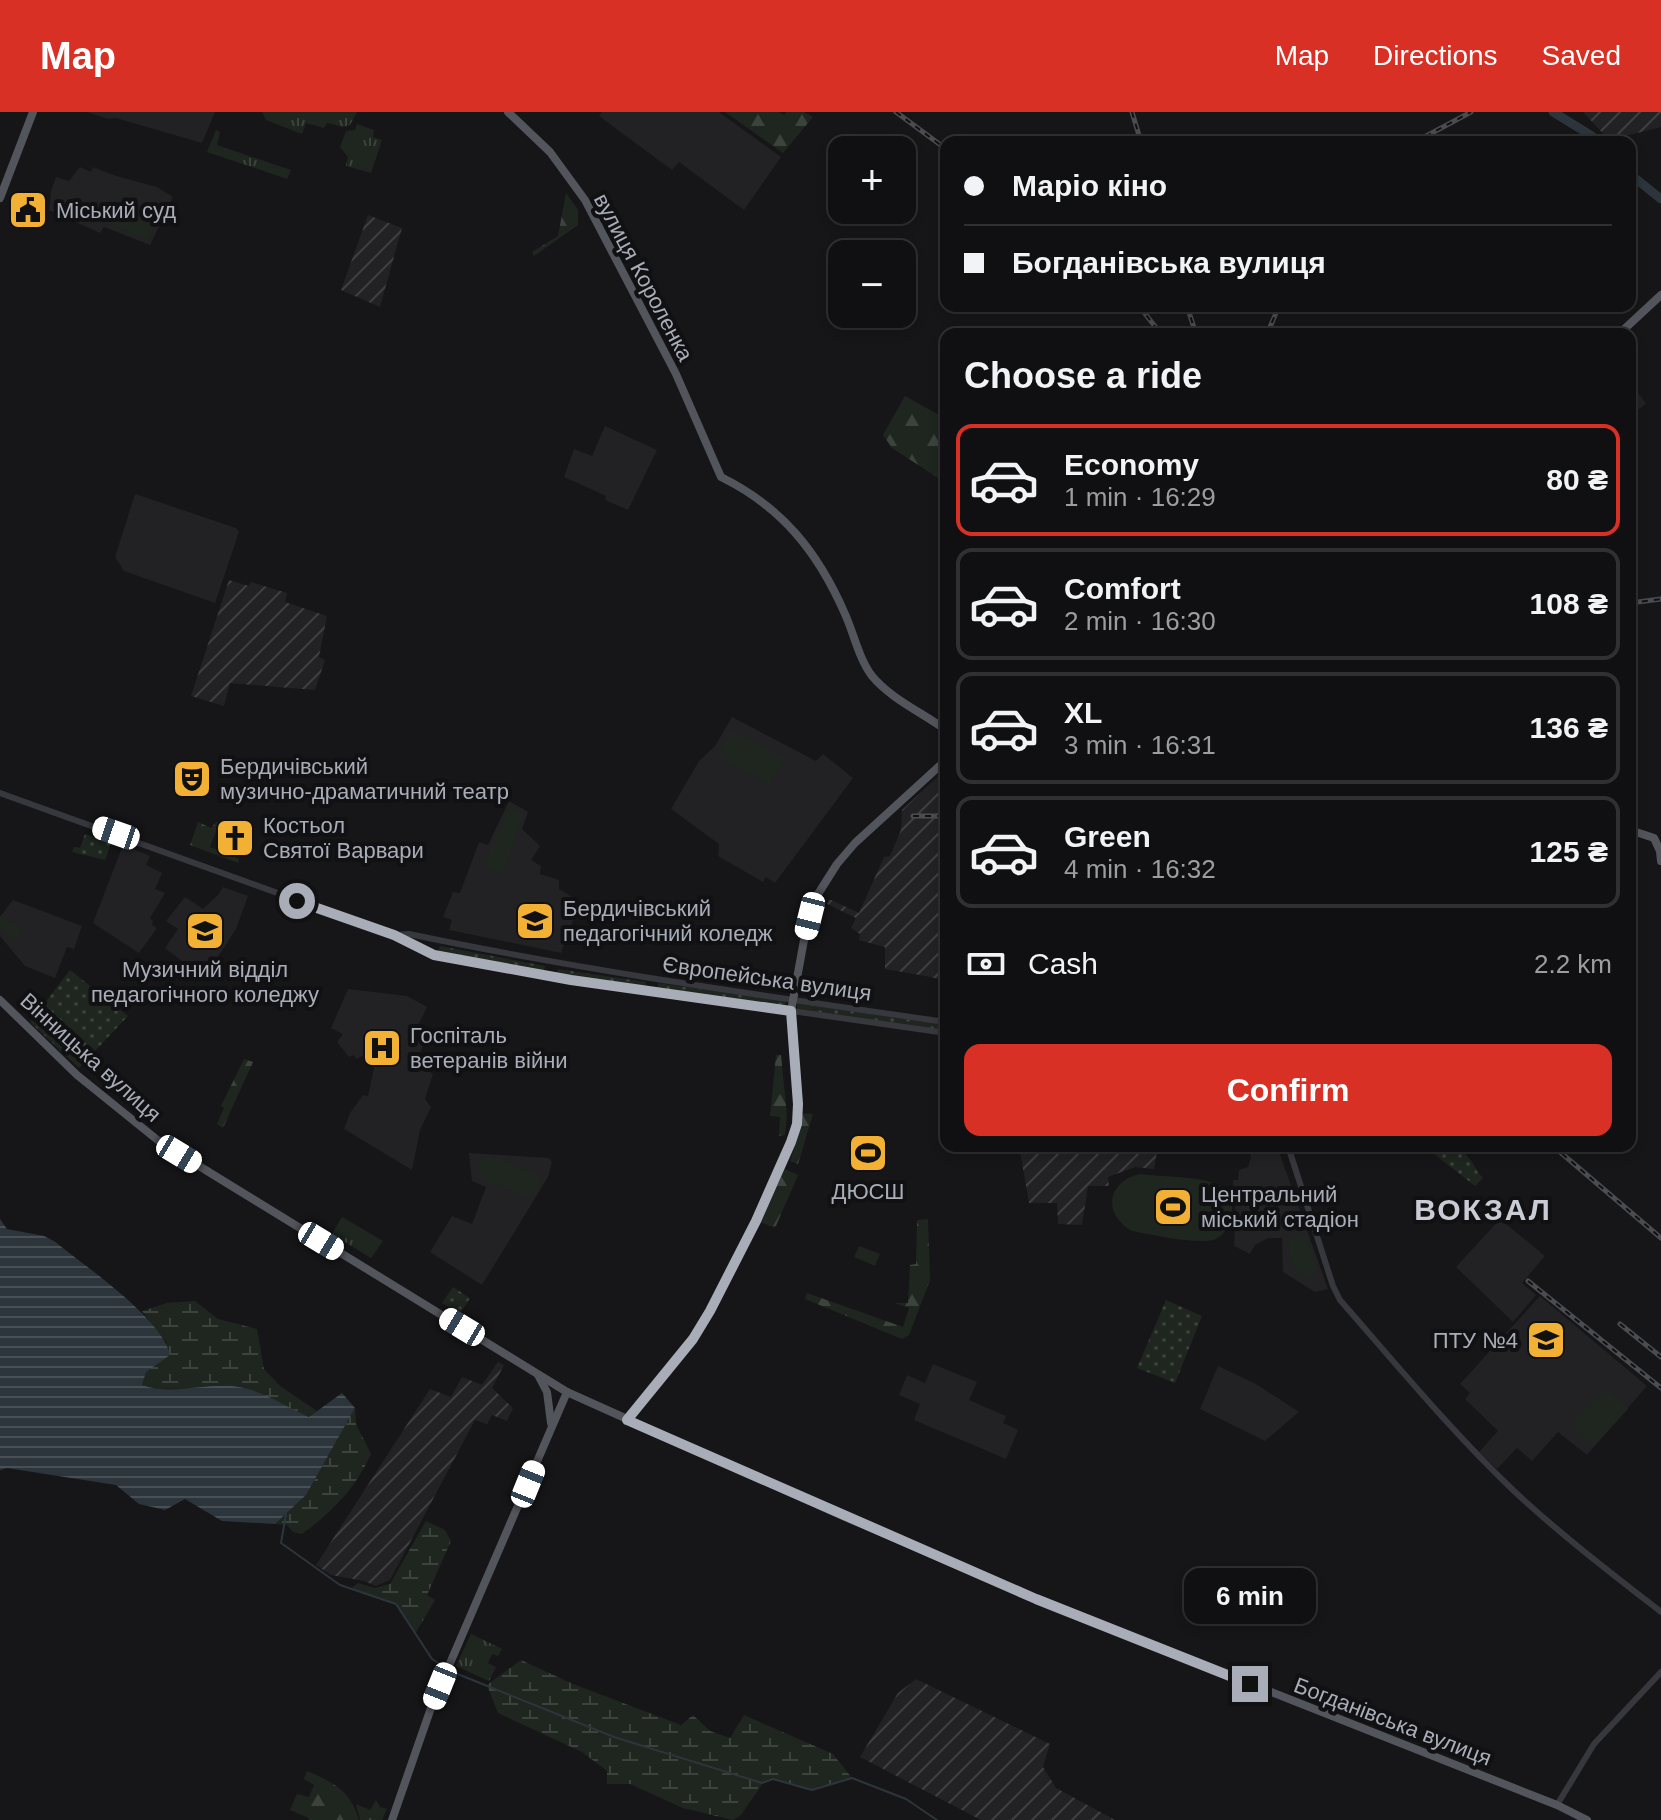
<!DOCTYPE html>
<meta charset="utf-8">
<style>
:root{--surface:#101012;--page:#19191b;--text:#f1f3f6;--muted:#9c9d9f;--line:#303032;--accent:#d93025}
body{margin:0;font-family:Helvetica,sans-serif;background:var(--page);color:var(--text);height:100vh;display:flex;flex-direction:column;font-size:30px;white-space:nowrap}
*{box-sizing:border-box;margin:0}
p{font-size:26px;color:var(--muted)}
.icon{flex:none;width:44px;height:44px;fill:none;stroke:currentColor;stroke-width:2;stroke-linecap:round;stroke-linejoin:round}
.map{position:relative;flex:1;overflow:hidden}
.details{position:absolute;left:940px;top:216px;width:696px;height:824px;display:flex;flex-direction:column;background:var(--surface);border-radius:16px;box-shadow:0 4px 12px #0003,0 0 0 2px var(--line)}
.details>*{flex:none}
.banner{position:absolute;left:940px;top:24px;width:696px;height:176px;border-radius:16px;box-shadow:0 4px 12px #0003,0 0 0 2px var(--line);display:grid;align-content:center;height:176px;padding:0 24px;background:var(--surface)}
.controls{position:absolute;left:828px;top:24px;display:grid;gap:16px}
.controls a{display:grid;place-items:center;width:88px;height:88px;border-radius:16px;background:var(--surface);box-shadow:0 4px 12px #0003,0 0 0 2px var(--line);font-size:40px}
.end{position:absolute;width:36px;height:36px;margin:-18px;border:10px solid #a8adb8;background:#111;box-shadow:0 0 0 4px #111}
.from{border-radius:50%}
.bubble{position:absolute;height:56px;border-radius:16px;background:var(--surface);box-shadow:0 4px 12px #0003,0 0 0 2px var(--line);font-size:26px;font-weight:600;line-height:56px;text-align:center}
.car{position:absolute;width:24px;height:48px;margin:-24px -12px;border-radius:10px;box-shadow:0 0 6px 2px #0007;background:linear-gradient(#fff 24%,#345 0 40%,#fff 0 76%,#345 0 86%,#fff 0)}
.banner b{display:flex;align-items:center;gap:28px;height:76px;font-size:30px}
.banner b+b{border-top:2px solid var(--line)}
.banner i{width:20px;height:20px;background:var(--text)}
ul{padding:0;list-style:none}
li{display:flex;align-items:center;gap:24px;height:112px;margin:0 16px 12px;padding:0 8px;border:4px solid var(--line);border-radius:16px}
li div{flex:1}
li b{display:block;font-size:30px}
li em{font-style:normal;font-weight:600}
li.active{border-color:var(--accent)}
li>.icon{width:72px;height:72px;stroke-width:1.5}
h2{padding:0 24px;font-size:36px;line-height:96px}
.pay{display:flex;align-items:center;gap:20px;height:88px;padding:0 24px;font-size:30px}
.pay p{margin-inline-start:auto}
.cta{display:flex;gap:16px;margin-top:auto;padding:16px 24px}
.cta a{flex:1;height:92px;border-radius:16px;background:var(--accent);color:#fff;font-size:32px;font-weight:600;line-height:92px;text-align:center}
header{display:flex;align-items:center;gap:48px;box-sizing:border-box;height:112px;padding:0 40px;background:var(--accent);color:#fff}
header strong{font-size:38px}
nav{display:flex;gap:44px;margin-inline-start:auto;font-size:28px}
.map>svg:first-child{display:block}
.built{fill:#222225}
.industrial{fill:url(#industrial-furrows)}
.grass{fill:url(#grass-tufts)}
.forest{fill:url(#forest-firs)}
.wetland{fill:url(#wetland-marsh)}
.park{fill:url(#park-dots)}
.pitch{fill:#1e261f}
.water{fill:url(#water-rules)}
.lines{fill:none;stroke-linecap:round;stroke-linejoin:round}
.stream{stroke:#2c353c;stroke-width:2}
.river{stroke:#2c353c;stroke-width:9}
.minor{stroke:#37383d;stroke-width:6}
.major{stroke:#53555c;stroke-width:8}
.rail-casing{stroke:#4a4c52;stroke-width:5}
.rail{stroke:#111113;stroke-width:2;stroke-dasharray:6;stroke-linecap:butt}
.route{stroke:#a8adb8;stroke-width:10}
.labels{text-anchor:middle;stroke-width:8;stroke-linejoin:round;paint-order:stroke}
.poi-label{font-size:22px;fill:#a8adb8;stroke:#111113;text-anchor:start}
.street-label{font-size:22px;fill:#a8adb8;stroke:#111113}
.district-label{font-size:30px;font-weight:bold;letter-spacing:2px;fill:#c9ccd4;stroke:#111113}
</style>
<header>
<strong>Map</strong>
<nav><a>Map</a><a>Directions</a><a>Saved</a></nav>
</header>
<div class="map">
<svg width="1661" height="1708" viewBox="0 0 1661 1708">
<defs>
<pattern id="industrial-furrows" width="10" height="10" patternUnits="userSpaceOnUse" patternTransform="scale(2)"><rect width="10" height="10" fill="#222225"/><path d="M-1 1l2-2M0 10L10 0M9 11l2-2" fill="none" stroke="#3f3f43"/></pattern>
<pattern id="grass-tufts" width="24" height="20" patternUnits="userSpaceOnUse" patternTransform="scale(2)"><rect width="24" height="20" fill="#1e261f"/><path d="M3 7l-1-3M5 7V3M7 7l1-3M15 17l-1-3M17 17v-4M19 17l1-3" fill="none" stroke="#3c433d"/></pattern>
<pattern id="forest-firs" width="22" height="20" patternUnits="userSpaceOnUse" patternTransform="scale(2)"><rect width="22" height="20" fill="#1e261f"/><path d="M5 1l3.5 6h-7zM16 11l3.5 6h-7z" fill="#3c433d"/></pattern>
<pattern id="wetland-marsh" width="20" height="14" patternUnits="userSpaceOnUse" patternTransform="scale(2)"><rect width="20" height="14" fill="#1e261f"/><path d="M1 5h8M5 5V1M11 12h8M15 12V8" fill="none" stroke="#3c433d"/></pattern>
<pattern id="park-dots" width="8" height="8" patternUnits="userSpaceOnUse" patternTransform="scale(2)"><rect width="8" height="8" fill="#1e261f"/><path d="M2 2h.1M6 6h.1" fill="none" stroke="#3c433d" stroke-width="1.8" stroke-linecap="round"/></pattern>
<pattern id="water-rules" width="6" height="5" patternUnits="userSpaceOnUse" patternTransform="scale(2)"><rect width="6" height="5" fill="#2c353c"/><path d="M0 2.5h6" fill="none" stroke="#485056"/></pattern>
</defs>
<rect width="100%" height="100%" fill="#161618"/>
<g class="built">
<polygon points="87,0 215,0 202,31 116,6 108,7"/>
<polygon points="602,0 719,0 781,45 744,98 679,50 672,58 599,4"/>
<polygon points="80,55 91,60 93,55 116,64 157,75 173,85 150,133 104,115 100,121 49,98 51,79 56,65 69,69"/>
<polygon points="1630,269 1646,292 1630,303"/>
<polygon points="605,314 657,338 628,398 605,388 606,384 564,365 574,337 592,344"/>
<polygon points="135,382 236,416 239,420 215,491 124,459 115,445"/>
<polygon points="732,605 816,649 823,642 853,666 775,771 766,765 763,770 718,744 719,732 671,697 699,649 715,634"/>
<polygon points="509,689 528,700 522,717 540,734 531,748 541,754 540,762 559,768 559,777 580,790 561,841 449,818 452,808 443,805 453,780 460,781 479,730 488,733"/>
<polygon points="123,733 150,744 146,753 162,761 155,777 165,781 150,806 153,809 152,813 157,816 139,841 93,811"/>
<polygon points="223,775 248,784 236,817 204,866 165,836 178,817 166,809 185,785 203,797 218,783"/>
<polygon points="13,788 82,814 74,837 67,835 55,866 25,854 0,824 0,805"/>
<polygon points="348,877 407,884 427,895 417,916 427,923 416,951 433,962 425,987 431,995 420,1018 412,1058 344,1017 350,1001 363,983 368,984 374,956 366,942 356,947 354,943 349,945 337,930 343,922 331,916"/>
<polygon points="1255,1034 1277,1034 1328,1177 1315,1180 1283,1160 1282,1126 1268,1126 1255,1133 1250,1142 1234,1134 1236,1102 1233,1068 1238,1068 1239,1058 1248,1055 1251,1045 1248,1037"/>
<polygon points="469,1041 534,1045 549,1046 552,1050 548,1065 482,1173 430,1140 452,1104 472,1112 486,1075 472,1069"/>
<polygon points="1500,1107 1545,1144 1522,1171 1536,1183 1513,1210 1456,1155"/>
<polygon points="1540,1184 1647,1274 1587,1343 1558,1320 1532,1349 1517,1336 1497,1357 1479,1340 1498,1319 1465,1287 1470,1281 1460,1272"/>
<polygon points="933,1252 977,1270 969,1288 1006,1304 1003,1311 1018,1318 1006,1347 914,1308 920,1292 899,1283 907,1263 925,1271"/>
<polygon points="1218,1254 1256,1272 1299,1300 1265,1329 1200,1297"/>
</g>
<g class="industrial">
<polygon points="1583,0 1661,0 1661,15 1609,28"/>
<polygon points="368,103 402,116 380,195 341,178"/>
<polygon points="229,468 249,474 251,470 287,481 285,490 327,504 319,545 325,548 315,578 230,571 224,594 191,584"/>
<polygon points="946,657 946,870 931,865 885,857 885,835 859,828 860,822 851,816 856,806 827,792 829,787 859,801 884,745 890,744 901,718 902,698"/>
<polygon points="1019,1034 1158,1034 1154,1057 1135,1055 1108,1065 1109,1074 1088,1074 1082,1113 1058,1112 1057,1091 1029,1091"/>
<polygon points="498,1250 504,1253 492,1276 513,1296 507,1309 492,1303 487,1312 475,1308 390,1468 376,1474 364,1469 331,1463 316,1453 430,1277 451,1285 462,1265 482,1273"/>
<polygon points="916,1567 1050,1632 1043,1655 1056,1676 1115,1708 981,1708 860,1645 898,1581"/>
</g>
<g class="grass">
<polygon points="262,0 357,0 350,13 343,15 327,11 324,16 306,11 302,22 266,8"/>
<polygon points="357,12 374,18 373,25 382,28 371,61 346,54 348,45 340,35 346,19 355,18"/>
<polygon points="216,18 220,20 217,33 291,58 287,67 207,40"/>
<polygon points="342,1105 383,1129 371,1146 332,1122"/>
<polygon points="471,1522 502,1537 498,1544 492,1542 488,1551 496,1555 489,1569 456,1554"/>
<polygon points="376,1688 380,1695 387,1697 382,1708 360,1708 356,1692 370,1698"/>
</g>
<g class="forest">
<polygon points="725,0 779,0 784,3 786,0 804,0 813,5 783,41"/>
<polygon points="566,81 578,98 578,113 534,144 532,140 558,124"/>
<polygon points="905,284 946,307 946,371 892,336 883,323"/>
<polygon points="198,710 211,716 216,710 219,711 210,735 239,747 238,751 190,733"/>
<polygon points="776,943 781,943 787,1003 785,1023 779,1024 780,1005 770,1004"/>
<polygon points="244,947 253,950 223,1016 217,1012 224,996 221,994"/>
<polygon points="801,1001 813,1002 798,1052 790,1049 799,1021"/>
<polygon points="785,1057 798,1063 775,1116 760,1110"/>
<polygon points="928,1107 930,1168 909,1223 902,1227 805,1187 807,1181 903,1215 909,1196 895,1191 908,1191 910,1153 916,1152 917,1108"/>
<path d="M307,1659C333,1670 351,1679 359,1708H308L309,1706L290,1698L297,1682L309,1685L314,1673L304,1667Z"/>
</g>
<g class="wetland">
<polygon points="195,1189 218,1207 257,1217 264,1257 280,1274 317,1299 309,1305 244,1276 158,1277 142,1273 146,1260 167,1231 142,1199 167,1191"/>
<path d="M355,1296L356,1312L371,1342C356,1376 332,1400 302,1422L293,1420L287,1413L275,1412L306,1383Z"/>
<polygon points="426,1409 445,1418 451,1429 427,1483 435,1488 415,1522 396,1492 350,1477 358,1471 375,1476 390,1472"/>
<polygon points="521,1548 573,1572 681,1613 693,1603 710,1619 730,1626 744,1603 833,1642 852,1666 812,1678 773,1667 763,1671 741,1703 733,1708 683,1696 630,1672 607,1672 607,1659 582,1640 498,1601 487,1573"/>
</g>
<g class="park">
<polygon points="85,722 111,732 105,748 72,740 74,735 80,736"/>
<polygon points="440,834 545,854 543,862 438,841"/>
<polygon points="558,857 646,870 645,878 557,864"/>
<polygon points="70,858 128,904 79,956 30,910"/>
<polygon points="658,871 786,889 785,897 657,879"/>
<polygon points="798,891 946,913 946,919 797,897"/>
<path d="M1424,1034C1442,1034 1461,1032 1472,1050C1476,1056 1477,1060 1483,1066L1475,1074Z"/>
<polygon points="453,1175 470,1186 460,1202 442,1191"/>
<polygon points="1166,1188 1202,1204 1175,1271 1137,1256"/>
</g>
<g class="pitch">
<polygon points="118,87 160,103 147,128 108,112"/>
<polygon points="732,618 785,647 770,673 718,644"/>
<polygon points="509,695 524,702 503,761 483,754"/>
<polygon points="4,803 22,819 14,829 0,817 0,808"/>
<path d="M490,1044L535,1061L540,1068L539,1079L527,1085L484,1068C474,1059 476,1046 490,1044Z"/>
<path d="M1140,1062C1164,1065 1192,1064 1214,1071C1243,1080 1235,1129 1206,1129C1182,1130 1155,1123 1132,1119C1102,1102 1107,1069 1140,1062Z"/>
<path d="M1300,1122L1308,1128L1317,1156L1309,1166C1293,1165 1286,1140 1290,1126Z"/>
<polygon points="859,1134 880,1142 875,1154 854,1145"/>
<polygon points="1605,1276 1628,1297 1594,1334 1571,1313"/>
</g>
<path class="water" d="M0,1107L7,1117L44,1124L54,1129C85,1154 163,1207 170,1243L146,1260L142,1273C174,1285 211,1268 244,1276C266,1281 289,1296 309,1305L342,1281L355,1296L306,1383L275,1412L222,1409L185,1387L165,1398L139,1392L116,1373L7,1356L0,1358Z"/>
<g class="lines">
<g class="stream">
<polyline points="286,1402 281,1431 340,1473 396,1492 432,1547 440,1552"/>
<polyline points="455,1561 614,1625 762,1671 773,1667 812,1678 852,1666 906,1687 937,1708"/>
</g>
<g class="river">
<polyline points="1553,0 1592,24 1597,30"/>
<polyline points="1630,62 1661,87"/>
</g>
<g class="minor">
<polyline points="0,681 394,823 434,843 526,861 946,921"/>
<path d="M394,823L409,822C586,859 766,884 946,910"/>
<path d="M1288,1034L1333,1174L1340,1188C1396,1252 1452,1320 1514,1379C1560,1422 1611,1461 1661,1500"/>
<polyline points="1557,1693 1594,1632 1661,1560"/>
</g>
<g class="major">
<path d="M508,0L550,40L585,88L676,262L721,365C782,395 818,440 845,502C854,522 859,547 872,564C891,587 923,601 946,618"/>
<polyline points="0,86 33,0"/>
<polyline points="1619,222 1661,183"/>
<polyline points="1630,718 1654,726 1660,739 1661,749"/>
<polyline points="0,888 77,963 160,1030 567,1280 843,1404 1036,1487 1557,1693 1587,1708"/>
<polyline points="538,1263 547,1280 551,1311"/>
<polyline points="627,1308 693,1227 710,1199 756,1109 791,1030 797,1012 798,992 791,899 804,828 818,782 837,752 855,731 946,648"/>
<polyline points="392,1708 432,1593 567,1280"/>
</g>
<defs>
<g id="rail">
<polyline points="896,0 946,37"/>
<polyline points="1132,0 1141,30"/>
<polyline points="1415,30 1471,0"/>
<polyline points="1139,194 1161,222"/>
<polyline points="1187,194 1196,222"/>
<polyline points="1267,222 1279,194"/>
<polyline points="1630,491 1661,487"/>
<polyline points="913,704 946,704"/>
<polyline points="1553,1034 1661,1126"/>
<polyline points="1528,1169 1661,1276"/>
<polyline points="1620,1212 1661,1245"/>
</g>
</defs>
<use href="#rail" class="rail-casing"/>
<use href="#rail" class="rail"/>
</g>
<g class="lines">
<polyline class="route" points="297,789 394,823 434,843 571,868 791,899 798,992 797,1012 791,1030 756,1109 710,1199 693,1227 627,1308 1036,1487 1250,1572"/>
</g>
<defs>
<symbol id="civic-square" viewBox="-11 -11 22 22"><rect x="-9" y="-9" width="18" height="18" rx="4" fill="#f2b134" stroke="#111113"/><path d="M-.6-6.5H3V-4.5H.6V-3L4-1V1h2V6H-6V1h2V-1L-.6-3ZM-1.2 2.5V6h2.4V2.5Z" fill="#111"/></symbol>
<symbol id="theatre-square" viewBox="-11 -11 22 22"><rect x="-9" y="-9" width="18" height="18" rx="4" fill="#f2b134" stroke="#111113"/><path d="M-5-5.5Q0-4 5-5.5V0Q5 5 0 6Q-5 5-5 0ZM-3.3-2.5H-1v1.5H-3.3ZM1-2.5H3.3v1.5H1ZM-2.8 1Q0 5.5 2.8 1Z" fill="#111"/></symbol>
<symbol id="church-square" viewBox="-11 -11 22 22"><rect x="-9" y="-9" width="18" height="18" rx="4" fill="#f2b134" stroke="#111113"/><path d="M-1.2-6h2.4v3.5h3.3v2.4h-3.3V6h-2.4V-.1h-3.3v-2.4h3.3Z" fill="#111"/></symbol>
<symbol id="university-square" viewBox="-11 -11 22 22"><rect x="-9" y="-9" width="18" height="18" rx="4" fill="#f2b134" stroke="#111113"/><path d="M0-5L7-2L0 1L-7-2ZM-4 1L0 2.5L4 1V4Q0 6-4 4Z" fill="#111"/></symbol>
<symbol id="hospital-square" viewBox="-11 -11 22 22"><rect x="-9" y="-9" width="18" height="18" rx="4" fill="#f2b134" stroke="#111113"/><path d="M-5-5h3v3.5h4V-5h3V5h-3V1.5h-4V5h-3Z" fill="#111"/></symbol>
<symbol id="stadium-square" viewBox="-11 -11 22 22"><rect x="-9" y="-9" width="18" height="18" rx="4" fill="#f2b134" stroke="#111113"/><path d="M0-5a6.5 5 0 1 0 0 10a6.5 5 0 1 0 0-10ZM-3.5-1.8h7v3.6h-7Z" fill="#111"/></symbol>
</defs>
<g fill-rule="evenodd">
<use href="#civic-square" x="6" y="76" width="44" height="44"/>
<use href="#theatre-square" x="170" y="645" width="44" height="44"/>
<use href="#church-square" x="213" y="704" width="44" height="44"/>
<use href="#university-square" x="513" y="787" width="44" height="44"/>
<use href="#university-square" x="183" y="797" width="44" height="44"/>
<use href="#hospital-square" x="360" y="914" width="44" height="44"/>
<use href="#stadium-square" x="846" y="1019" width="44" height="44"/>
<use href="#stadium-square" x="1151" y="1073" width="44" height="44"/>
<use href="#university-square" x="1524" y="1206" width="44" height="44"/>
</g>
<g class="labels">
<g class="poi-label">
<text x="56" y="106">Міський суд</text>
<text x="220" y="662">Бердичівський<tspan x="220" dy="25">музично-драматичний театр</tspan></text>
<text x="263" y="721">Костьол<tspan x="263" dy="25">Святої Варвари</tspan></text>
<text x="563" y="804">Бердичівський<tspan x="563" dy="25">педагогічний коледж</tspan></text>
<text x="205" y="865" text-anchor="middle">Музичний відділ<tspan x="205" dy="25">педагогічного коледжу</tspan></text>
<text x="410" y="931">Госпіталь<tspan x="410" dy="25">ветеранів війни</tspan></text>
<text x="868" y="1087" text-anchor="middle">ДЮСШ</text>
<text x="1201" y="1090">Центральний<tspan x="1201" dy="25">міський стадіон</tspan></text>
<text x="1518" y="1236" text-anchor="end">ПТУ №4</text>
</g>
<g class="street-label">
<text transform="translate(644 165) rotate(62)" y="8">вулиця Короленка</text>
<text transform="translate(767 866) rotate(8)" y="8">Європейська вулиця</text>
<text transform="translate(91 945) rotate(42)" y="8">Вінницька вулиця</text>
<text transform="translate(1393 1609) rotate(21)" y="8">Богданівська вулиця</text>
</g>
<g class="district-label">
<text x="1483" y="1108">ВОКЗАЛ</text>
</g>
</g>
</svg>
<div class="controls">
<a>+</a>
<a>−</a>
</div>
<i class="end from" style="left:297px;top:789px"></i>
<i class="end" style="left:1250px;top:1572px"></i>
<div class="bubble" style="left:1184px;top:1456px;width:132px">6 min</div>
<i class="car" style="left:116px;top:721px;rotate:289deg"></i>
<i class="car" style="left:810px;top:804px;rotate:194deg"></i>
<i class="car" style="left:179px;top:1042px;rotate:121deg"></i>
<i class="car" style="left:321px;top:1129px;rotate:121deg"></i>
<i class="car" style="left:462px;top:1215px;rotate:301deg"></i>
<i class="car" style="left:528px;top:1372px;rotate:22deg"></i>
<i class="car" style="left:440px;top:1574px;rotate:202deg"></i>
<div class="banner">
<b><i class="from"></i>Маріо кіно</b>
<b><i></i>Богданівська вулиця</b>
</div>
<section class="details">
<h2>Choose a ride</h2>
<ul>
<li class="active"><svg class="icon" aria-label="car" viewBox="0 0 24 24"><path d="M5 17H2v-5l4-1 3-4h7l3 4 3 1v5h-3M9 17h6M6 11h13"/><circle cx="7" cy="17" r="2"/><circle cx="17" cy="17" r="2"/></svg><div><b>Economy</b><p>1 min · 16:29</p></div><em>80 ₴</em></li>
<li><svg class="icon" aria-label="car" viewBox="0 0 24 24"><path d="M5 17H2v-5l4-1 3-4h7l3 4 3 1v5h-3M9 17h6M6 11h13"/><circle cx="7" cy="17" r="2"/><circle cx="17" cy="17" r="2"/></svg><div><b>Comfort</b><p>2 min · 16:30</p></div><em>108 ₴</em></li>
<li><svg class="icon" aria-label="car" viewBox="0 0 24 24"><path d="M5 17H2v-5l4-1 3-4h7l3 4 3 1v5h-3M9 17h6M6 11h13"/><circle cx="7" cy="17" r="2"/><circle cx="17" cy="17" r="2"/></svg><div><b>XL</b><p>3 min · 16:31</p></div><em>136 ₴</em></li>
<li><svg class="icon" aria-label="car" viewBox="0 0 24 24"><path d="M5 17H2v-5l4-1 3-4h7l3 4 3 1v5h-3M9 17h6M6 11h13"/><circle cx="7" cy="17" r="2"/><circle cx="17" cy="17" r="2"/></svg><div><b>Green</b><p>4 min · 16:32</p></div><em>125 ₴</em></li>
</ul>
<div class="pay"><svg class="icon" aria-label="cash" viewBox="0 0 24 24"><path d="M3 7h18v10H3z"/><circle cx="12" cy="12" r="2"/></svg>Cash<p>2.2 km</p></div>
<div class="cta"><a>Confirm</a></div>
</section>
</div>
